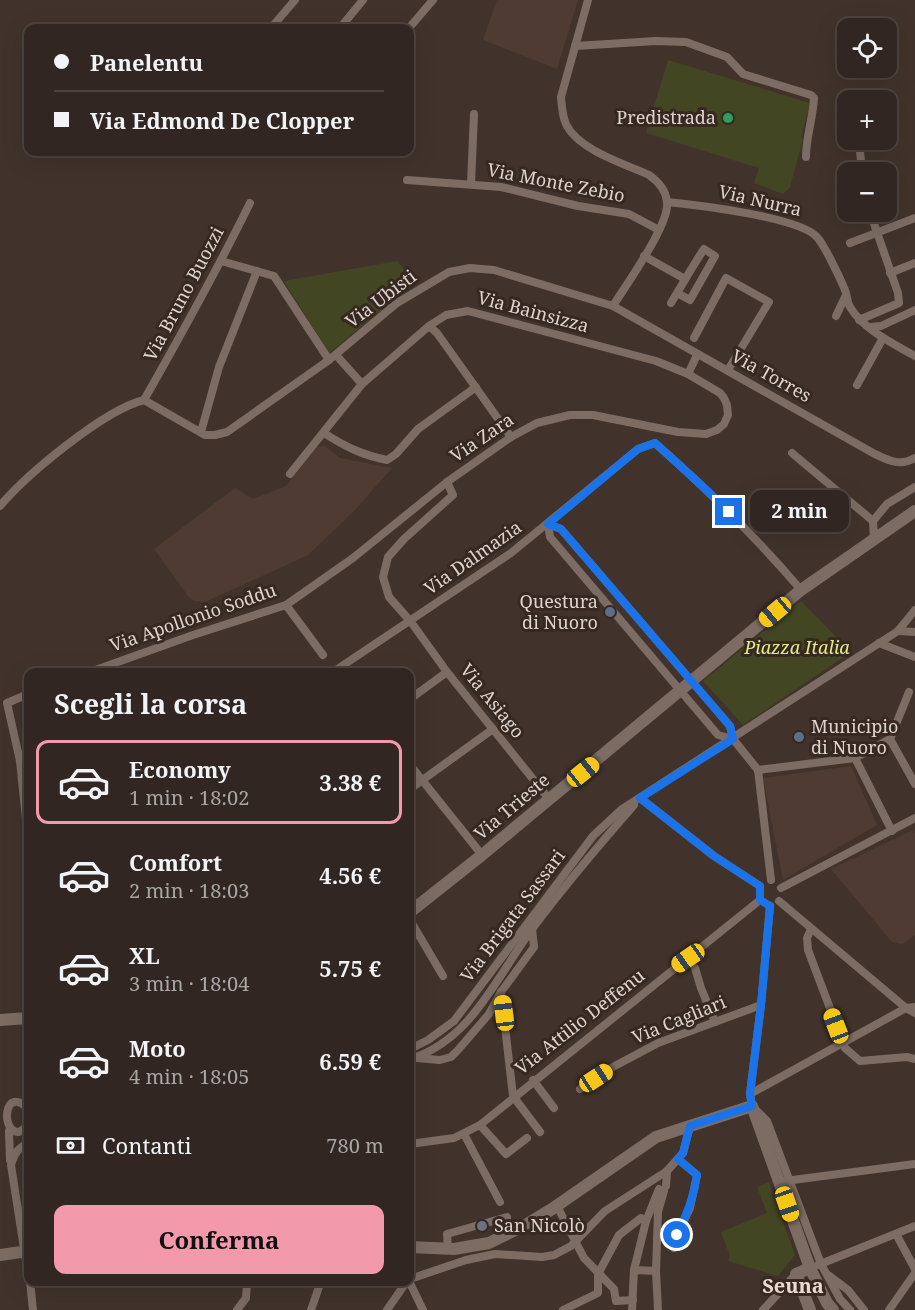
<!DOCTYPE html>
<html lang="it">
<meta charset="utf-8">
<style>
:root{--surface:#312621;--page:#392e2a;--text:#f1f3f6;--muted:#a8a5a5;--line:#4c433f;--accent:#f29aac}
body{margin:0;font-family:"Noto Serif",serif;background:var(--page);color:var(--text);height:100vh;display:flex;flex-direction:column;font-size:22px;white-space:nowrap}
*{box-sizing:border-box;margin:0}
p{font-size:20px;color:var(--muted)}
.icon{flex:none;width:33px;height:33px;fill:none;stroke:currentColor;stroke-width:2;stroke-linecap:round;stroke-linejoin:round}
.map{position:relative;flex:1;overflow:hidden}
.drawer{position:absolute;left:24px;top:668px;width:390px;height:618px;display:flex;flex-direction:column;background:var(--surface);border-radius:12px;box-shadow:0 6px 24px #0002,0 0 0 2px var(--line)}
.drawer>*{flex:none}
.top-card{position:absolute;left:24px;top:24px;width:390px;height:132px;border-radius:12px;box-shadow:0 6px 24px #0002,0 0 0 2px var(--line);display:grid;align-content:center;height:132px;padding:0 30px;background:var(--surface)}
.fabs{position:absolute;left:837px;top:18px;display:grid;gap:12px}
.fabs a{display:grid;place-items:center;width:60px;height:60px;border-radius:12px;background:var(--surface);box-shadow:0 6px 24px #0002,0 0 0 2px var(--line);font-size:30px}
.end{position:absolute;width:27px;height:27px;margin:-14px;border:8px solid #1a73e8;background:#fff;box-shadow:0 0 0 3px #fff}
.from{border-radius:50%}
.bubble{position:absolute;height:42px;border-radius:12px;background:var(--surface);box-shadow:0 6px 24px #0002,0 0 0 2px var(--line);font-size:20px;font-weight:700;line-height:42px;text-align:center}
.car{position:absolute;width:18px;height:36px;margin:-18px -9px;border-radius:8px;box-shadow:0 0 4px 2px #0007;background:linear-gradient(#f5c518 24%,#345 0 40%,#f5c518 0 76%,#345 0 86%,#f5c518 0)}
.top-card b{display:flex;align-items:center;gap:21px;height:57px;font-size:22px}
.top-card b+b{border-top:2px solid var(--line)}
.top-card i{width:15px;height:15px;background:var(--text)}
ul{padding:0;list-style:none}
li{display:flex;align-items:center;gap:18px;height:84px;margin:0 12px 9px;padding:0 18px;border:3px solid transparent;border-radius:12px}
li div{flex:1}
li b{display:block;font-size:22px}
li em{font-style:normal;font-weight:700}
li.selected{border-color:var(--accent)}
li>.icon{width:54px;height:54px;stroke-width:1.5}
h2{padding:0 30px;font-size:27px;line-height:72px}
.pay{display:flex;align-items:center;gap:15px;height:66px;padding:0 30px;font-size:22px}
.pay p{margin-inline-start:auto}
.primary-button{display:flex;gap:12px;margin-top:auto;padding:12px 30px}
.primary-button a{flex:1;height:69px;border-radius:12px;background:var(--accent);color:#111;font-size:24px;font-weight:700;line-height:69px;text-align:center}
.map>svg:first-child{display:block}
.built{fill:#4f3b31}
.green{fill:#434622}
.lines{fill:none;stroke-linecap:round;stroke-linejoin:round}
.street{stroke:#7c6c64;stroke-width:8}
.secondary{stroke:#7c6c64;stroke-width:12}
.route{stroke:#1a73e8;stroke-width:8}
.leisure-dot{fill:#2e9e5b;stroke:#372922;stroke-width:2}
.service-dot{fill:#5c6f8a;stroke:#372922;stroke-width:2}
.worship-dot{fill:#6b7280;stroke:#372922;stroke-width:2}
.labels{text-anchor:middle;stroke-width:6;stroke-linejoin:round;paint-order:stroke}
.poi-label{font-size:18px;fill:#ddd4d0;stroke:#372922;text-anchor:end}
.street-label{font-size:18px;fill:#ddd4d0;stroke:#372922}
.park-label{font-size:18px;font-style:italic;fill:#e2eb8a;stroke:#372922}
.neighbourhood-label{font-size:20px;font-weight:bold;fill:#ecdad1;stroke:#372922}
</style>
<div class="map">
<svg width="915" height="1310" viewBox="0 0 915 1310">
<rect width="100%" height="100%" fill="#41332c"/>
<g class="built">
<polygon points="497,0 578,0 557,69 483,40"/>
<polygon points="325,446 340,458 392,468 355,510 308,555 205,602 194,601 188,596 154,549 235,488 253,499 286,486 317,447"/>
<polygon points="851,766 877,825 783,880 763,778"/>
<polygon points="913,830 915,833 915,935 902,944 892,942 831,869"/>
</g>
<g class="green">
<polygon points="668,60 810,103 801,138 803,139 790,187 783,194 754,183 759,168 646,133"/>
<polygon points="397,261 415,283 329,353 284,281"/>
<polygon points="801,601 851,652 743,725 703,681"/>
<polygon points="769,1182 795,1255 778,1276 728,1261 730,1256 721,1232 767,1213 757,1187"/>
</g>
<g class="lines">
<g class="street">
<path d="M588,0L561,97C562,107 562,115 566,124C578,150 625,164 649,175C659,182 666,190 667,202C670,224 626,285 613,306"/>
<polyline points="271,28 295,0"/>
<polyline points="340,28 363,0"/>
<polyline points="409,28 433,0"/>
<path d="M575,46L656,41L686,42L727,57L743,74L811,95L814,98C813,118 806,137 806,157"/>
<polyline points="859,140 862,172"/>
<polyline points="407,180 501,187 578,206 629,214 659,230"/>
<polyline points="471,184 474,114"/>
<path d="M667,202C697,205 799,217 817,237C825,246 840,278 845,290C847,295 847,302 850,307C864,330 892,343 915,356"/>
<polyline points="850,243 915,218"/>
<polyline points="644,256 685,279"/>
<polyline points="221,261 274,276 329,360"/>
<polyline points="890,273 915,263"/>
<path d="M671,303C682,285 692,267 704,249L715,256L690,300L677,293"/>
<polyline points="836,316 846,295"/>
<polyline points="859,320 899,303 898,293 870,212"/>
<polyline points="429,326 437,333 511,437"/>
<polyline points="870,327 881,326 915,310"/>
<polyline points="694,338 726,278 769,302 728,370"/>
<polyline points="336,355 362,384"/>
<polyline points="857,385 883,338"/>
<path d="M144,400C181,335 217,270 250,203"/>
<polyline points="201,432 219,367 257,271"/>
<path d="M324,433C344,446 362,455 387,460L396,454L418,429L476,387"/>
<polyline points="792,453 873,521"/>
<polyline points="290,474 362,384 429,326 446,315 468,311 656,361 688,374"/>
<polyline points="447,482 453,495 404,539 388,557 383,577 389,597 411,622 447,672 549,799"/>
<path d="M0,506C27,474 104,410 144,400L205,435H215L227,432L329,360L397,303L449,272L470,268L494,270L613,306L873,453C887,460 900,467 915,458"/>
<polyline points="548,524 561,529 730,726 733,739 758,770"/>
<polyline points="548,524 550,537 718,735 733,739"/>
<polyline points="874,540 873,521 887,504 915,487"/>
<polyline points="286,605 323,655"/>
<polyline points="898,631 915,632"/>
<polyline points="879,643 915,657"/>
<polyline points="90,672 193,635 286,605 353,558 447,482 511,437 537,423 570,415 593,415 678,432 706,434 717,430 724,424 728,415 727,405 724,398 720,393 688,374 697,355"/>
<path d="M333,672L511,553L638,449L655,443C707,489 756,537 801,590"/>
<polyline points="28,694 7,703 20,761 28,838"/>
<polyline points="410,699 447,672"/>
<polyline points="890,739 915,784"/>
<polyline points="890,739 909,692"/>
<polyline points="855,758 892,831"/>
<polyline points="20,761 28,747"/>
<polyline points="410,765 482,855"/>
<polyline points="758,770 855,758 890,739"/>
<polyline points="758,770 771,880"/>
<polyline points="410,789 493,729"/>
<polyline points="640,798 714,856 760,886"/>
<polyline points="781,888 915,818"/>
<polyline points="779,901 906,1008 915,1013"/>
<polyline points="770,906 761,1005 750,1094 752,1106 767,1121 821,1264 840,1299 850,1310"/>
<polyline points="410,920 443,976"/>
<polyline points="811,929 807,938 808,950 845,1048 860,1061 907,1057 915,1059"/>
<polyline points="695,968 701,988 715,1022"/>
<polyline points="501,992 513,1096 540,1132"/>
<polyline points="410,1049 428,1040 454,1021 593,836 622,809 898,631 915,610"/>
<polyline points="416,1058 440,1060 451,1057 458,1050 489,1014 501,992 534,947 532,929"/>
<path d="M410,1059C471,1041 497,976 532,929C564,886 599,845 634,805"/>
<polyline points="533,1080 554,1108"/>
<polyline points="580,1089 611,1068 658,1043 761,1005"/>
<polyline points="750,1094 906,1008 915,1007"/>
<path d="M28,1109C4,1084 0,1133 19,1132L28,1126"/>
<polyline points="480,1125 506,1154 527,1138"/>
<polyline points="9,1131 10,1160"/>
<polyline points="464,1134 500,1202"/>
<path d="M28,1143C18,1148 14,1154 11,1165L28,1274"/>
<polyline points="410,1144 454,1138 480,1125 760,900"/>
<polyline points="785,1181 915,1164"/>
<polyline points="666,1186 667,1171"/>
<polyline points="557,1206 584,1258 614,1289 616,1301 633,1300"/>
<polyline points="896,1234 915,1269"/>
<polyline points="674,1248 677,1235 690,1208 697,1175 678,1159"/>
<polyline points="448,1249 447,1234 507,1217"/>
<polyline points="818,1265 915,1226"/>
<polyline points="634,1270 656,1271 658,1212 664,1191"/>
<polyline points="656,1271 658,1310"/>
<polyline points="828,1275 848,1290 864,1310"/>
<polyline points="410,1279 466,1260 495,1254 542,1257 554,1255 571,1246 605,1211 667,1171 683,1153 690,1126"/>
<polyline points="30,1281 33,1310"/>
<polyline points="409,1281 423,1310"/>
<polyline points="237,1310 246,1298 247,1281"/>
<polyline points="311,1310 321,1281"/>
<polyline points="387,1310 407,1281"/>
<polyline points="563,1310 598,1293 598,1274 619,1235 641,1218 646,1221"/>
<polyline points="632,1310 634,1270 646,1221 659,1189"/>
<polyline points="763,1310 796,1274"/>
<polyline points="889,1310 915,1273"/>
</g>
<g class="secondary">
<polyline points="410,912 482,855 801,590 915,511"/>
<polyline points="0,1020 28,1018"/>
<polyline points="410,1247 454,1249 489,1243 529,1223 552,1209 656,1137 752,1106 810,1268 827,1303 833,1310"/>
<polyline points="0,1255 28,1251"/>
<polyline points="810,1268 796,1274 810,1310"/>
</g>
</g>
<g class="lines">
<path class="route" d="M677,1235C686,1215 694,1198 697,1175L678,1159L683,1153L690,1126L752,1106L750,1094L761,1005L770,906L760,900V886L714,856L640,798L733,739L730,726L561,529L548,524L638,449L655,443L699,483L729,512"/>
</g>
<circle class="leisure-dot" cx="728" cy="118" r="6"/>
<g class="service-dot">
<circle cx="610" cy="612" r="6"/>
<circle cx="799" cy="737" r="6"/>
</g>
<circle class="worship-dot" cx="482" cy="1226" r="6"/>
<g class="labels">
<g class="poi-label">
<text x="716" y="124">Predistrada</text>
<text x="598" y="608">Questura<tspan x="598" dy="21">di Nuoro</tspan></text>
<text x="811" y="733" text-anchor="start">Municipio<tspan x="811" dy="21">di Nuoro</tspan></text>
<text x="494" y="1232" text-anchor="start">San Nicolò</text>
</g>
<g class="street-label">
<text transform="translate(556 183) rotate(11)" y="6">Via Monte Zebio</text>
<text transform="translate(760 201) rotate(13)" y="6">Via Nurra</text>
<text transform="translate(184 294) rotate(-62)" y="6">Via Bruno Buozzi</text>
<text transform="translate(381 299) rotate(-37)" y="6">Via Ubisti</text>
<text transform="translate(533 312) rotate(15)" y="6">Via Bainsizza</text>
<text transform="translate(771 376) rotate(29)" y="6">Via Torres</text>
<text transform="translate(482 438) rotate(-34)" y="6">Via Zara</text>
<text transform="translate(473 558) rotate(-35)" y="6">Via Dalmazia</text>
<text transform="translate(193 618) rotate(-19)" y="6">Via Apollonio Soddu</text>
<text transform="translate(492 701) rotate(51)" y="6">Via Asiago</text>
<text transform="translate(512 807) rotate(-40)" y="6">Via Trieste</text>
<text transform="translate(513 916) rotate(-53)" y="6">Via Brigata Sassari</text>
<text transform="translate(679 1020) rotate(-22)" y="6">Via Cagliari</text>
<text transform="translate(580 1022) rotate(-38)" y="6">Via Attilio Deffenu</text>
</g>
<g class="park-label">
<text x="797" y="654">Piazza Italia</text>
</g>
<g class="neighbourhood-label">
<text x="793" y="1293">Seuna</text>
</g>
</g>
</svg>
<div class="fabs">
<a><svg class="icon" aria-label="locate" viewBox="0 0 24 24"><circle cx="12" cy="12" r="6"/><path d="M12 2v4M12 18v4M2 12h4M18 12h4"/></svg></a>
<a>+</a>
<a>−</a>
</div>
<i class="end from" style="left:677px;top:1235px"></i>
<i class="end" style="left:729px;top:512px"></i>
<div class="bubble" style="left:750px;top:490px;width:99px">2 min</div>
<i class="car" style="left:775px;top:612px;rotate:230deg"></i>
<i class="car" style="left:583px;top:772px;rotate:51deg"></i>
<i class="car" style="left:688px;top:958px;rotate:235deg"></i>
<i class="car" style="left:504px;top:1013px;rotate:353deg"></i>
<i class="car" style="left:836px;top:1026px;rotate:339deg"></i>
<i class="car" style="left:596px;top:1078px;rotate:57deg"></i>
<i class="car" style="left:787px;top:1204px;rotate:161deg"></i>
<div class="top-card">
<b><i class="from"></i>Panelentu</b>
<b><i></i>Via Edmond De Clopper</b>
</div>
<section class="drawer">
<h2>Scegli la corsa</h2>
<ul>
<li class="selected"><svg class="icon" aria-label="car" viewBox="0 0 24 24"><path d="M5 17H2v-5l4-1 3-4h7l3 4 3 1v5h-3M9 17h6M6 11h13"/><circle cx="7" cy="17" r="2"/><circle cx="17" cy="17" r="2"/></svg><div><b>Economy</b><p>1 min · 18:02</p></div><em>3.38 €</em></li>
<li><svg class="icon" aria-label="car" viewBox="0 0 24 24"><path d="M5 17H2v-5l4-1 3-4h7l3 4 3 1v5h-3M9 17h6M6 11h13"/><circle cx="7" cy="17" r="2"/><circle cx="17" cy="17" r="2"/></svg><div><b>Comfort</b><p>2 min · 18:03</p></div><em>4.56 €</em></li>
<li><svg class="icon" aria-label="car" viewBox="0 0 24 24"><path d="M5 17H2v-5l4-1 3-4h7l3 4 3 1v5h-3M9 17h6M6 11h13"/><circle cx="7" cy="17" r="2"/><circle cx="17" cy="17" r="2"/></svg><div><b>XL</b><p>3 min · 18:04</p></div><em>5.75 €</em></li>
<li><svg class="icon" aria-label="car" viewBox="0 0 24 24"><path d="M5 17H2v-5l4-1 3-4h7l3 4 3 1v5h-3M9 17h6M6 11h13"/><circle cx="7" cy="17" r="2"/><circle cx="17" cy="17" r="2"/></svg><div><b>Moto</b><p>4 min · 18:05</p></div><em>6.59 €</em></li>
</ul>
<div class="pay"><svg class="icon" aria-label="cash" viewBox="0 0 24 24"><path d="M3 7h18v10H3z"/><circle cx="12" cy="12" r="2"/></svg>Contanti<p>780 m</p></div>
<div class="primary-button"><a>Conferma</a></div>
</section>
</div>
